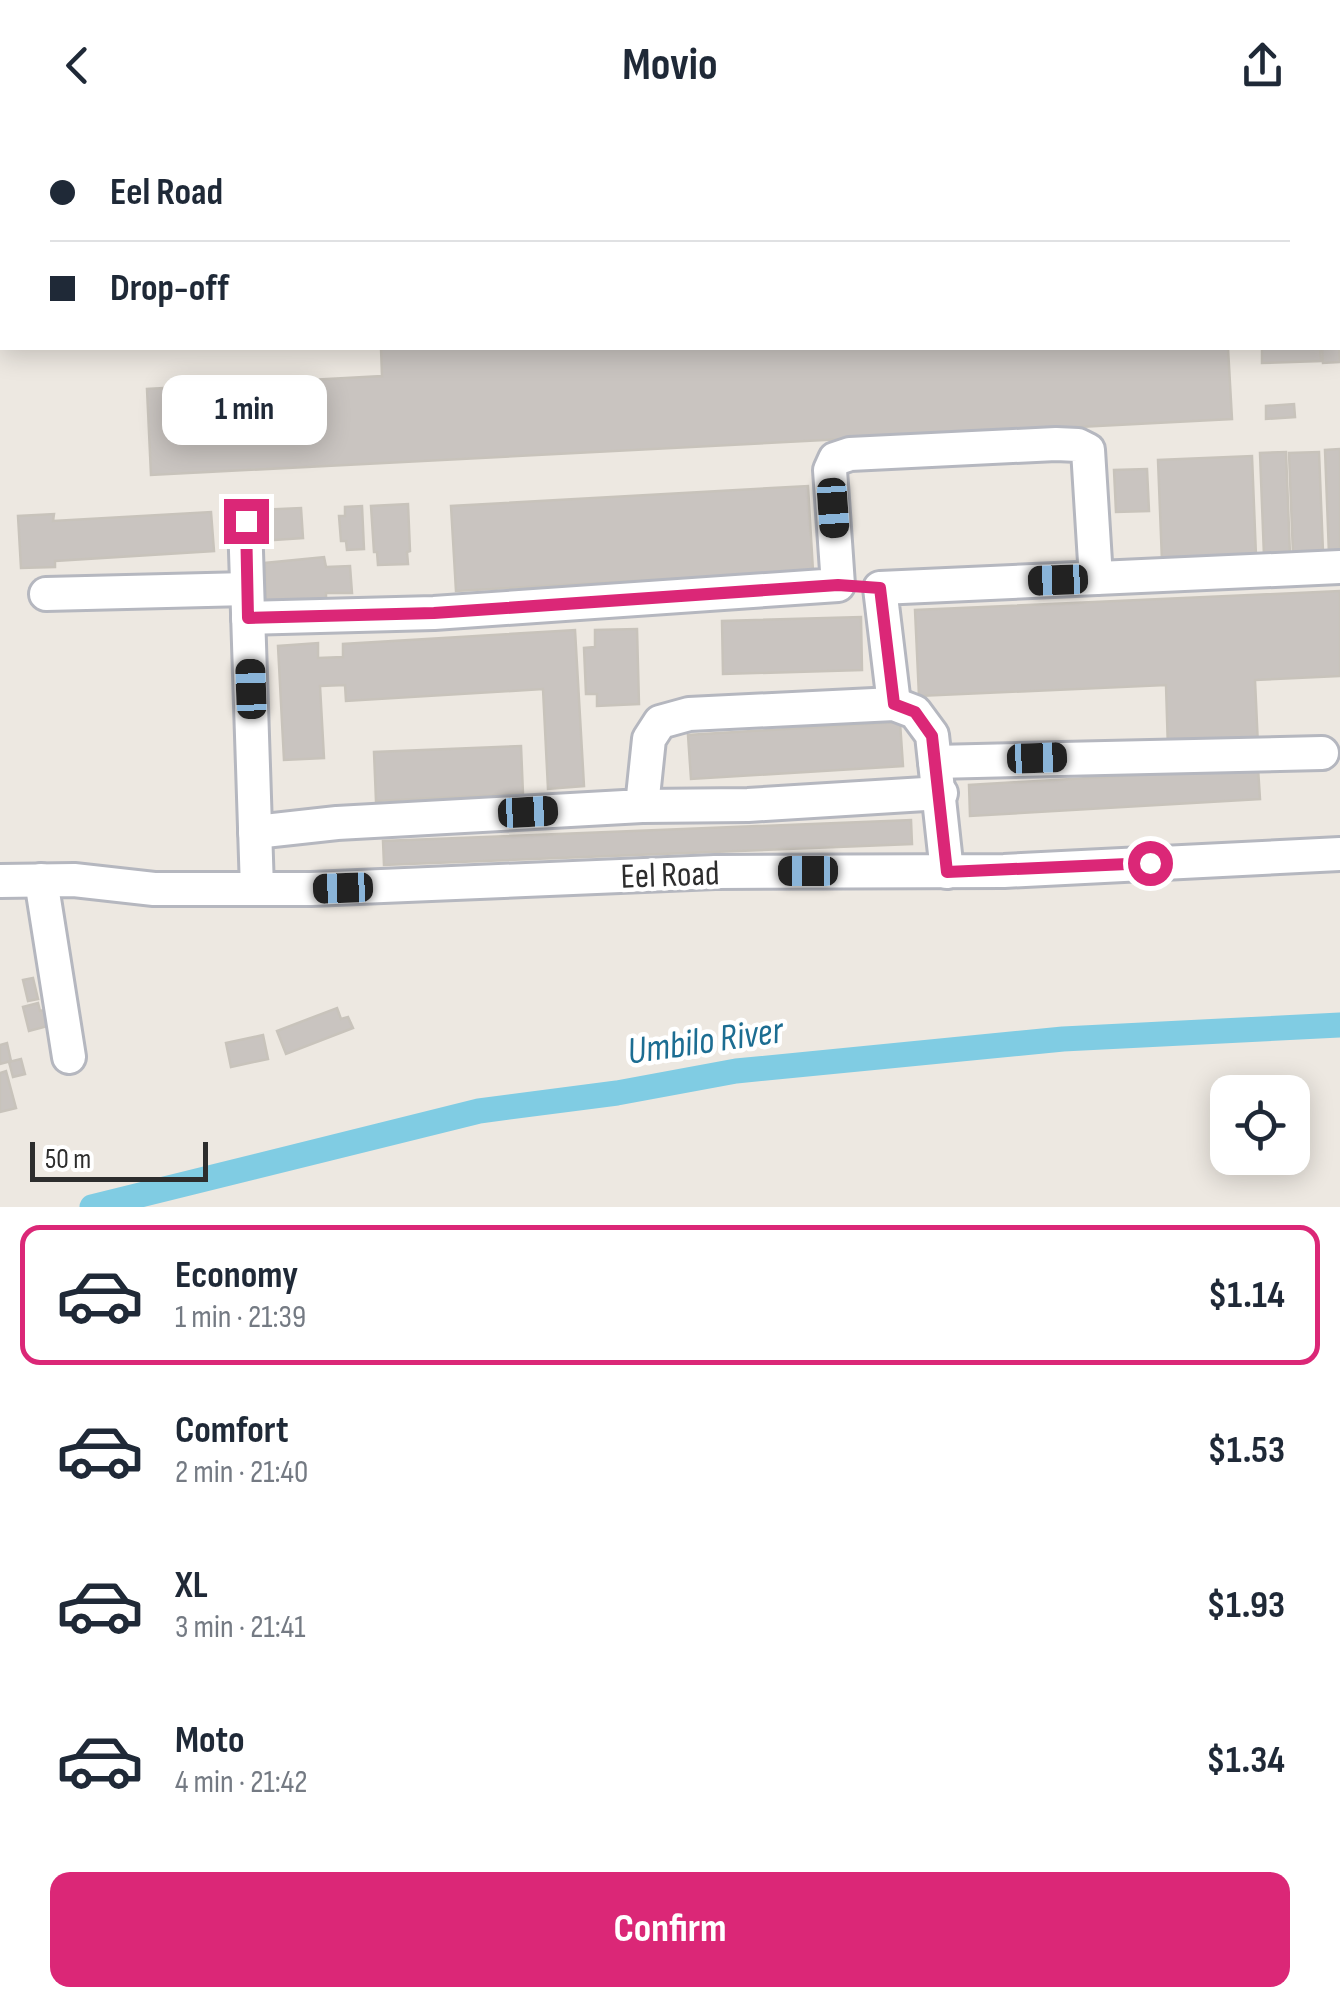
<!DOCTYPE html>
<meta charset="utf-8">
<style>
:root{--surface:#fff;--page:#f6f6f7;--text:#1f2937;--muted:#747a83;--line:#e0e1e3;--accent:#db2777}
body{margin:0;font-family:"Sofia Sans Condensed",sans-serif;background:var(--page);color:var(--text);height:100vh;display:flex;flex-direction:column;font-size:38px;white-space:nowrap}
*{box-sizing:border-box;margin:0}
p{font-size:32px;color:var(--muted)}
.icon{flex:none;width:55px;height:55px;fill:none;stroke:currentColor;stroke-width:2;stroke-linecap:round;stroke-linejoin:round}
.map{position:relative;height:1077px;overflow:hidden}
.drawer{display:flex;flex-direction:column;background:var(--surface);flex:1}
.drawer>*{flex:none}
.top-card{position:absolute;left:0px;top:0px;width:1340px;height:220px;box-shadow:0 5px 25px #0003;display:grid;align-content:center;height:220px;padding:0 50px;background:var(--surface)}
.controls{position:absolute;left:1210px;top:945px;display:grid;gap:20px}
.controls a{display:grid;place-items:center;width:100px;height:100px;border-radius:20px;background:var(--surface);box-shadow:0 5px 25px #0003;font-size:50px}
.scale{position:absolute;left:30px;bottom:25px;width:178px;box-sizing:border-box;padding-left:10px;border:5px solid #2d2d2d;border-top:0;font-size:28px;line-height:35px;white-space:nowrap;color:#2d2d2d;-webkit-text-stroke:8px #fff;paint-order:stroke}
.end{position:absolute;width:45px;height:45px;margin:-22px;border:12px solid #db2777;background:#fff;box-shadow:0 0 0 5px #fff}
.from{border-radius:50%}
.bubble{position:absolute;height:70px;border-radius:20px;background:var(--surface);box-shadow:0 5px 25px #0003;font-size:32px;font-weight:700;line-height:70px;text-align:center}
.car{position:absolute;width:30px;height:60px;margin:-30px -15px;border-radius:12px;box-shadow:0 0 8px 2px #0007;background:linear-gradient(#222 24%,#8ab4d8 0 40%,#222 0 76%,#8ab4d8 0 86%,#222 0)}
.top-card b{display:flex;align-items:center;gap:35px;height:95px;font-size:38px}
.top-card b+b{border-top:2px solid var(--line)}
.top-card i{width:25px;height:25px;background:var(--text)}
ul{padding:18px 0 0;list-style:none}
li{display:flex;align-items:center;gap:30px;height:140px;margin:0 20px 15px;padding:0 30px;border:5px solid transparent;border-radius:20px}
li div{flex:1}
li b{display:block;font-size:38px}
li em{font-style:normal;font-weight:700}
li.active{border-color:var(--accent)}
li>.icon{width:90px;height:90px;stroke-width:1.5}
.button{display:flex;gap:20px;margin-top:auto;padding:20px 50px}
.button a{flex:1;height:115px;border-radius:20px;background:var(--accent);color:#fff;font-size:40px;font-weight:700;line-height:115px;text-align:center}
header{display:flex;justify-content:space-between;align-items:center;height:130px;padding:0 50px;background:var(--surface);font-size:45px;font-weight:700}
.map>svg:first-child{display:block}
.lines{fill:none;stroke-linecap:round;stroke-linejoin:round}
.canal{stroke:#80cce3;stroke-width:25}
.building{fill:#c9c4c0;stroke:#c8c3bb;stroke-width:2.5}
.minor-casing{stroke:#b5b7bf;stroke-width:38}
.minor{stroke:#fff;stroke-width:32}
.route{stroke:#db2777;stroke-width:12}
.labels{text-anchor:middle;stroke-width:9;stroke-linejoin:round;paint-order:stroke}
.street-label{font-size:35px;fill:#2d2d2d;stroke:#fff}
.water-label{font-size:38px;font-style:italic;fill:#1c6d92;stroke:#fff}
</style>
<header><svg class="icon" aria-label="back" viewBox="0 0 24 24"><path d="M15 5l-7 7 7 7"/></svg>Movio<svg class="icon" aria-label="share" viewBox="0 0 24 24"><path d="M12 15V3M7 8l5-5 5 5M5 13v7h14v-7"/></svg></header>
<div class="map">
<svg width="1340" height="1077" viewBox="0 0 1340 1077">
<rect width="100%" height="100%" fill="#ede8e1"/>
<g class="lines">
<polyline class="canal" points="92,1077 479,981 617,963 736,941 1063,909 1340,895"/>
</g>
<g class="building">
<polygon points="1338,196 1340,232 1323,233 1322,218 1338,218"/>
<polygon points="381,218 1228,218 1232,289 151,345 147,259 382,246"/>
<polygon points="1262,218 1320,218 1321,231 1262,233"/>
<polygon points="1294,274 1295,287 1266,289 1266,276"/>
<polygon points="1340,319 1340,423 1329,424 1325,320"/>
<polygon points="1286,322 1290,425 1264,426 1260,323"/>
<polygon points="1319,322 1323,422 1293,424 1289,323"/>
<polygon points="1252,326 1256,426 1162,431 1158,330"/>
<polygon points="1147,339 1149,381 1116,382 1114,340"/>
<polygon points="808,356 813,441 456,461 451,376"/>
<polygon points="408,374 410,421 407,422 408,434 378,435 377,422 374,422 371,376"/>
<polygon points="362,376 364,419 347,420 346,411 341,411 339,386 345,386 345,377"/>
<polygon points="301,378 303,408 260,411 258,380"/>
<polygon points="211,382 214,421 55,431 55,437 21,438 18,386 54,384 53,391"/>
<polygon points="324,427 326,437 350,436 352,463 326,463 326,471 266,476 265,433"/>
<polygon points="1340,461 1340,546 1255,550 1258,616 1168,620 1166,555 919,566 915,480"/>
<polygon points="861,487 862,540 723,544 722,491"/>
<polygon points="637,499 639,574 597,576 597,564 586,564 584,518 595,517 595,500"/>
<polygon points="575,500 584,656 548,659 543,559 346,571 345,555 320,556 324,628 284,630 278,516 318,513 318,528 343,527 343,514"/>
<polygon points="900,592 903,636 691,649 688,605"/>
<polygon points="521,616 523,664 376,671 374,622"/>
<polygon points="1258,638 1260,669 970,686 969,655"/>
<polygon points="911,690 912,714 384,735 383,711"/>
<polygon points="33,848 38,869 28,871 23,850"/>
<polygon points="38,873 40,881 48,879 51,895 29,901 23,877"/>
<polygon points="337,878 341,889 348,887 353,898 286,924 277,901"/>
<polygon points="263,905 268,929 231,937 226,913"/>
<polygon points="7,913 11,931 0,934 0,915"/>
<polygon points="21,929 25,944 13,947 9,932"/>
<polygon points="6,941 16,978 0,982 0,943"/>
</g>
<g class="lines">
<defs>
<g id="minor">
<polyline points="245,391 257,759"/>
<polyline points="46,464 247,459"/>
<polyline points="248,488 434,483 838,455 830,340 835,329 850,324 1056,314 1078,315 1088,320 1096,448"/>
<polyline points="894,574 880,458 1340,437"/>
<polyline points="935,632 1322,623"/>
<polyline points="642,676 748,675 941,663"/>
<polyline points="255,702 337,693 642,676 649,609 660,592 689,584 894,574 915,582 932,605 947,742"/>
<polyline points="41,750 69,927"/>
<polyline points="0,751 74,750 154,759 311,759 715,742 1004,741 1340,724"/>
</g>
</defs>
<use href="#minor" class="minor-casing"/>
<use href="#minor" class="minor"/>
</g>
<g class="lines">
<polyline class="route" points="246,391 248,488 434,483 838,455 880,458 894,574 915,582 932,606 947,742 1150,733"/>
</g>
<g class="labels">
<g class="street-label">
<text transform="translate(670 744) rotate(-2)" y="12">Eel Road</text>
</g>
<g class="water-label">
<text transform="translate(705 910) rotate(-8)" y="13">Umbilo River</text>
</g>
</g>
</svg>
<div class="controls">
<a><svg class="icon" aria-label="locate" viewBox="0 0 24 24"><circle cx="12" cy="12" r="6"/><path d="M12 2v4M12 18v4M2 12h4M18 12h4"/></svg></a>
</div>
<div class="scale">50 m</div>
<i class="end from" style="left:1150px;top:733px"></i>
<i class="end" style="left:246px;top:391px"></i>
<div class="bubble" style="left:162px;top:245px;width:165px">1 min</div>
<i class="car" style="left:833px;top:378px;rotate:176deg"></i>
<i class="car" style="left:1058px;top:450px;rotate:268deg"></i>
<i class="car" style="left:251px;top:559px;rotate:358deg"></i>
<i class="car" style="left:1037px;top:628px;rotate:88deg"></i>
<i class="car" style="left:528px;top:682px;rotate:87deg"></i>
<i class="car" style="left:808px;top:741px;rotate:270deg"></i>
<i class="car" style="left:343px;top:758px;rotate:268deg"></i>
<div class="top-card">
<b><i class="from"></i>Eel Road</b>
<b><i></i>Drop-off</b>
</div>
</div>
<section class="drawer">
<ul>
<li class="active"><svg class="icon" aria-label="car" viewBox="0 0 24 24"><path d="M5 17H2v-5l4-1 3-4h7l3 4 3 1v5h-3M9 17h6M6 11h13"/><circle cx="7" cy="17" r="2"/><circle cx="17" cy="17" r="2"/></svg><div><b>Economy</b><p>1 min · 21:39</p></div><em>$1.14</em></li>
<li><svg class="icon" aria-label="car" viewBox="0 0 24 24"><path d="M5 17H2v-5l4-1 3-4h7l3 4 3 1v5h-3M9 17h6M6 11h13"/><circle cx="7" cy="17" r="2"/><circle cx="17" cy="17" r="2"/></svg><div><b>Comfort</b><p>2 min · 21:40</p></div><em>$1.53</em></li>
<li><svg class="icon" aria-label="car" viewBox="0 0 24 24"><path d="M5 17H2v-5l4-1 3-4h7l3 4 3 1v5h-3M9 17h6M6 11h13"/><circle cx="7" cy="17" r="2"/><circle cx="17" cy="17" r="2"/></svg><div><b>XL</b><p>3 min · 21:41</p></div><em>$1.93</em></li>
<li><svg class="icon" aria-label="car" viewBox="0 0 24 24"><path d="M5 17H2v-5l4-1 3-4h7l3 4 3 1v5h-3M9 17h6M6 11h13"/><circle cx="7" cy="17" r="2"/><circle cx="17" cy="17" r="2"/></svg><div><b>Moto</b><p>4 min · 21:42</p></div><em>$1.34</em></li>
</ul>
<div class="button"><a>Confirm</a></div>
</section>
